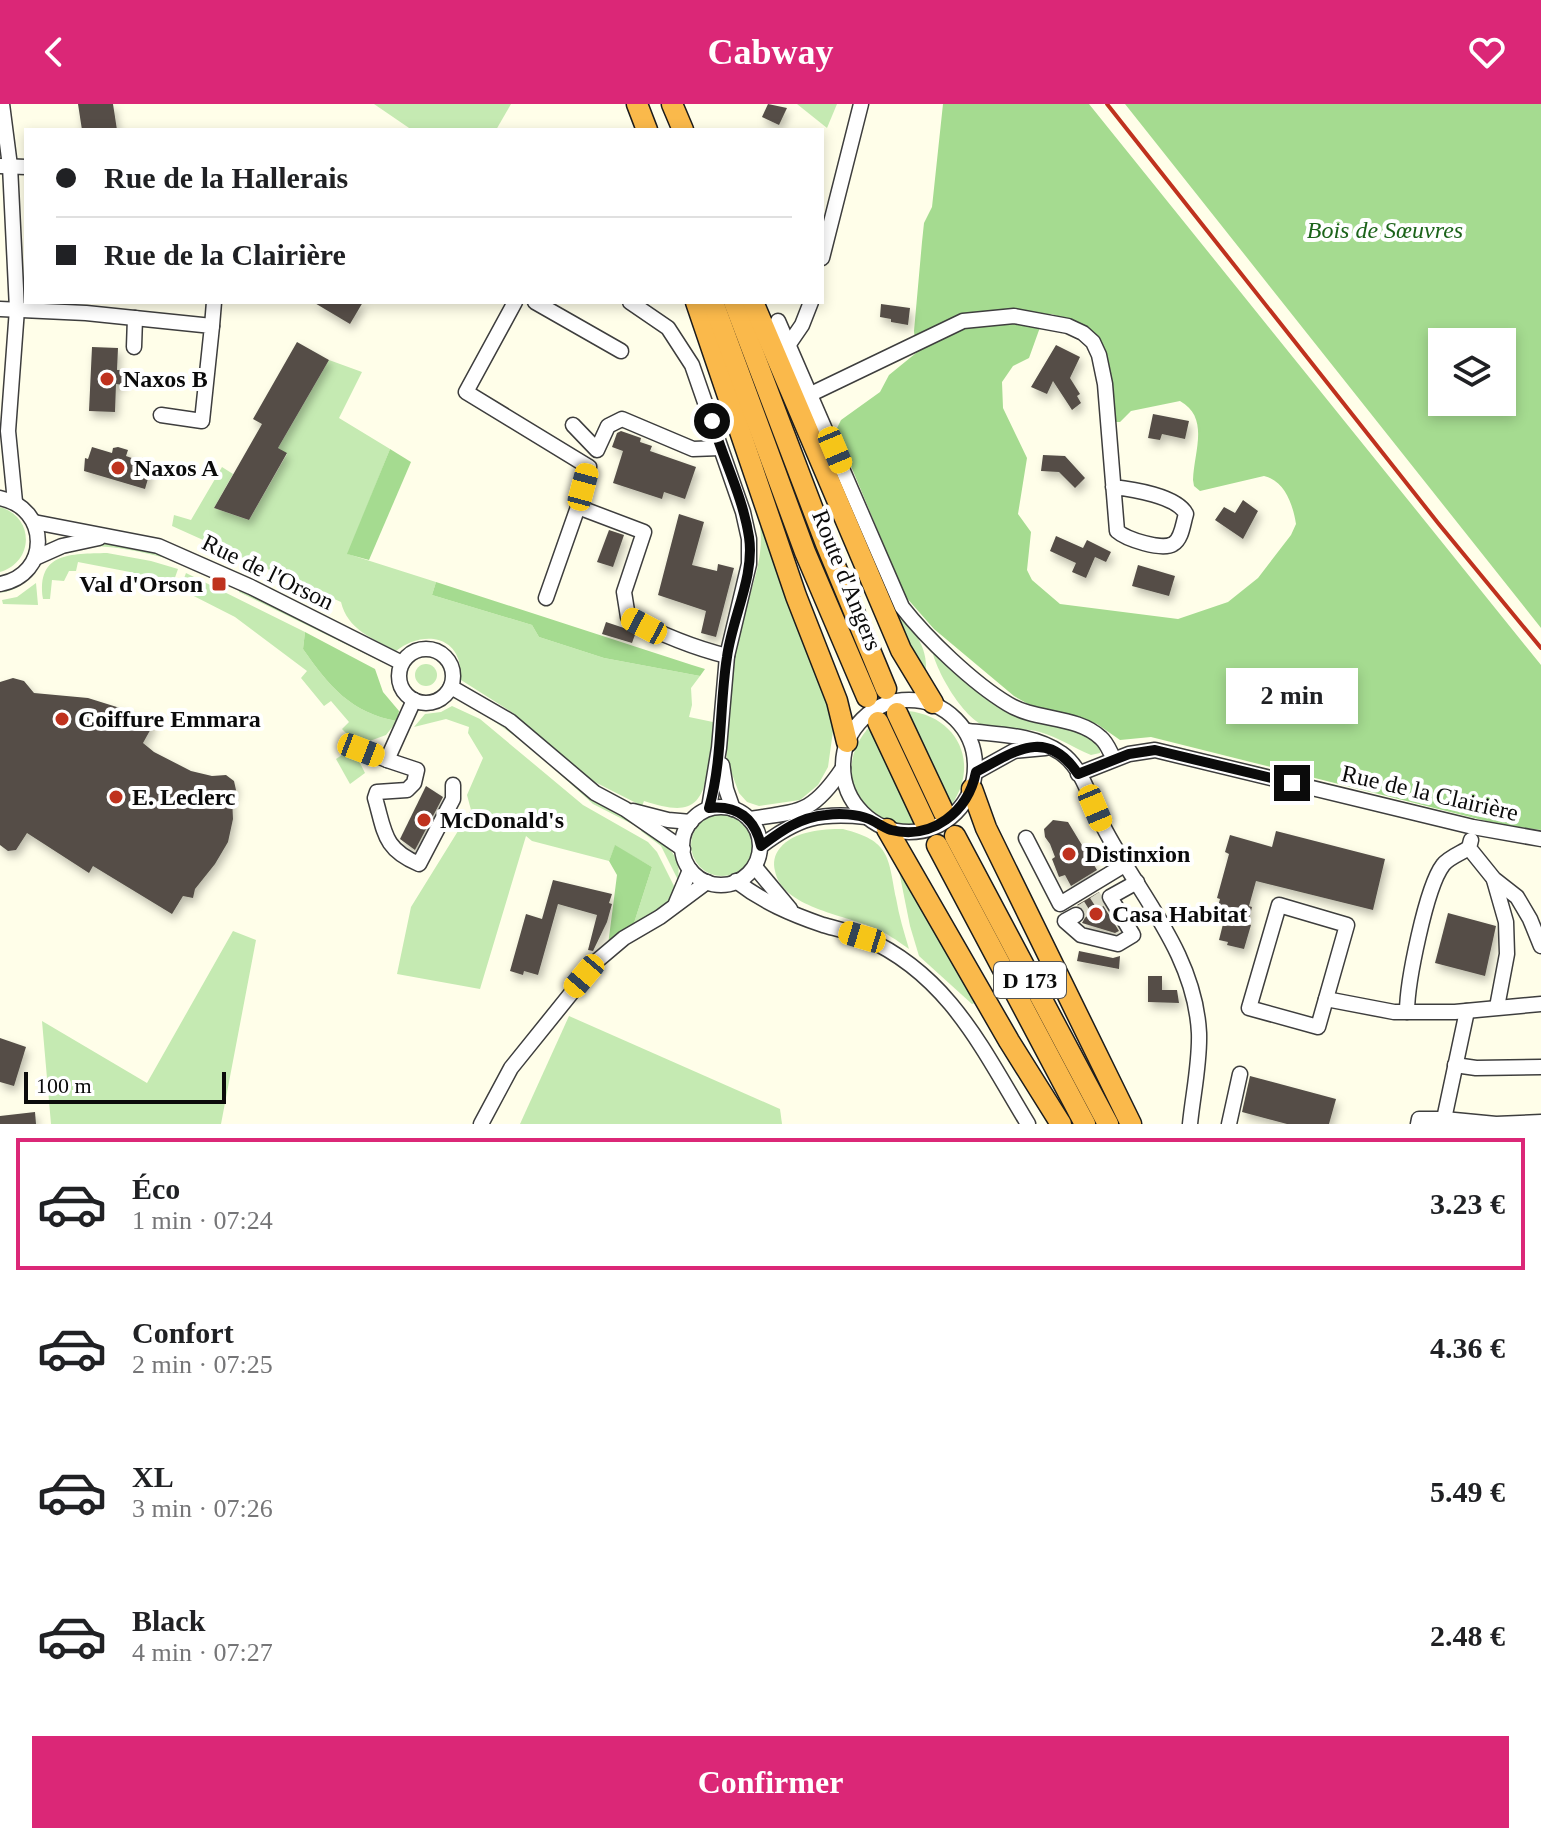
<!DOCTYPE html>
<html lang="fr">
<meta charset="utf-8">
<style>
:root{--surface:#fff;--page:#f6f6f6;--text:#202124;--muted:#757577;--line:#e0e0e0;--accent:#db2777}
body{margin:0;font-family:Georgia,serif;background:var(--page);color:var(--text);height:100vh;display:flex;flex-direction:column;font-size:30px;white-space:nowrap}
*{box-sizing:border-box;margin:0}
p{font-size:26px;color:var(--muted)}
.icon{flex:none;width:44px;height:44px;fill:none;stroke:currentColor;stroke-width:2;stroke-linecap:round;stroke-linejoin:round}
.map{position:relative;height:1020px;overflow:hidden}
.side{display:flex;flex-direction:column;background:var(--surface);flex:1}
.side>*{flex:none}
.hud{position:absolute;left:24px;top:24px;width:800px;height:176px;border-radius:0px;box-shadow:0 4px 12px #0003;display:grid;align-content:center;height:176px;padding:0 32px;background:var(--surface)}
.tools{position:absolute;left:1428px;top:224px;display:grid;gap:16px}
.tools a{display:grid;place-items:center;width:88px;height:88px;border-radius:0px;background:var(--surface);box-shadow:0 4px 12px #0003;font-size:40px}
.scale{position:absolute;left:24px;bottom:20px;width:202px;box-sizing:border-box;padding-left:8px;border:4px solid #0b0b0b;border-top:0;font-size:22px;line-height:28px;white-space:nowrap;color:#0b0b0b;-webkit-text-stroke:6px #fff;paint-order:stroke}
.end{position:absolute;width:36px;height:36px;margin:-18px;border:10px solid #0b0b0b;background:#fff;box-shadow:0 0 0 4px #fff}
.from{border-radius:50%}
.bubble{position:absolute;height:56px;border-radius:0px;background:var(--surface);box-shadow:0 4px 12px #0003;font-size:26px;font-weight:700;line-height:56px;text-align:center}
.car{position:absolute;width:24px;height:48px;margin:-24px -12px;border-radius:10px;box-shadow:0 0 6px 2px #0007;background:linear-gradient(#f5c518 24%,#345 0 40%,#f5c518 0 76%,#345 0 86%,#f5c518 0)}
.hud b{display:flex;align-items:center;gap:28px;height:76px;font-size:30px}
.hud b+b{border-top:2px solid var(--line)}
.hud i{width:20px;height:20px;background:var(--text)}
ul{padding:14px 0 0;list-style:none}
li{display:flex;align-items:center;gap:24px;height:132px;margin:0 16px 12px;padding:0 16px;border:4px solid transparent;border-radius:0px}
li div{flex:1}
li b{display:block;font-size:30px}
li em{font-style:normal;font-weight:700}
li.active{border-color:var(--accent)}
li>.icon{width:72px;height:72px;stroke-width:1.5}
.action{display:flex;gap:16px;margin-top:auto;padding:16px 32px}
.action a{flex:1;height:92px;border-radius:0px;background:var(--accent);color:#fff;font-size:32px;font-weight:700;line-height:92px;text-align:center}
header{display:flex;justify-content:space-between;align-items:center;height:104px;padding:0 32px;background:var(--accent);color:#fff;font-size:36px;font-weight:700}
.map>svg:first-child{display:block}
.green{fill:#c5eab2}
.forest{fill:#a5db90;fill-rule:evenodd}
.building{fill:#544e47;filter:url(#shadow)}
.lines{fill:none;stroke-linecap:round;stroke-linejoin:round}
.minor-tunnel{stroke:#dadac8;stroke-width:14;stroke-dasharray:14 7;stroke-linecap:butt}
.minor-casing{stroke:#3e3e3e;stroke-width:17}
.highway-casing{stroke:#1c1c1c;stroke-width:23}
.minor{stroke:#fff;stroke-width:14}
.highway{stroke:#fab94b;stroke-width:20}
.rail{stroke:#bf321e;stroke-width:4}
.route{stroke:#0b0b0b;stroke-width:10}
.poi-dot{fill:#bf321e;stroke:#fff;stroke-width:3}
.labels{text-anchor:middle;stroke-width:8;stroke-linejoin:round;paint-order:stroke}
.shield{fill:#fff;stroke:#545454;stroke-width:2}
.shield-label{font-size:22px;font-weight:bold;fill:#0b0b0b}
.park-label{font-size:24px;font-style:italic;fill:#1c641a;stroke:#fff}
.poi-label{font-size:24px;font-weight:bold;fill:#0b0b0b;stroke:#fff;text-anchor:start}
.street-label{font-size:24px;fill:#0b0b0b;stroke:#fff}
</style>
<header><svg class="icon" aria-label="back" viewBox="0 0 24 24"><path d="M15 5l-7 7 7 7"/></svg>Cabway<svg class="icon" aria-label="heart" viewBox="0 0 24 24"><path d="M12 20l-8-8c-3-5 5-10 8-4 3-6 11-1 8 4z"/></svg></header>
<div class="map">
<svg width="1541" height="1020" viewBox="0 0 1541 1020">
<defs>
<filter id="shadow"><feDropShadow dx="3" dy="5.5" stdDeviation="4" flood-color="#0004"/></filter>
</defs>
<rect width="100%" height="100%" fill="#fffee9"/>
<g class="green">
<polygon points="374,0 511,0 496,26 412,26"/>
<polygon points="797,0 837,0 827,24"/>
<path d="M329,256L362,268L339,314L390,345L348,450L436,478L432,491L532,521L539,533L604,554L700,572L691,584L692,601L689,613L713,618L711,669L707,670C700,712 677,707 644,697L642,702L585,673L513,609L461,576C460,570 460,563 459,557C450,527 415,531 396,547C373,535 347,525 341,498L172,422L174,411L191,416L222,363L233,370L214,404L249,416L287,350L278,344Z"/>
<path d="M0,403C35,413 34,458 0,468Z"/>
<path d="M764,421L835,613L833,627L828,663L818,681L800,696L759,702L747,698L739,689L732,670L727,669C725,623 729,577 738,532C746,497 765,459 760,423Z"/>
<path d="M103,439L154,448L177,457C144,448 79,431 48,452C29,466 29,485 0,489L20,480L46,450L53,447L74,440Z"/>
<path d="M107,449L151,457L178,465L172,482L130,468L78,458L76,467H69L64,477L52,476L50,495H43C36,448 71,450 107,449Z"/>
<path d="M186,469L305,528L303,545C329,582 351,609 397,617L386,631L367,638L347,630L342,625L349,618L331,597L324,602L301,574L307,567L235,513L180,485Z"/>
<polygon points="36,479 38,501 3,500 2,496 17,493"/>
<polygon points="239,484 385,558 384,559 239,488"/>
<path d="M898,507C915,527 930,546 925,573L897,519Z"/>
<path d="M931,541L1024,614L1077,627L1091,633L1100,641V649L1091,651C1074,644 1058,633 1040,628C1024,623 1006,628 990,624C965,619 934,565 931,541Z"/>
<circle cx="426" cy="571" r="11"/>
<polygon points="454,593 459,593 530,641 595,697 637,720 636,722 593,700 529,642 488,613"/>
<path d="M452,602L480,615L583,701L648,738L657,748L676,786C666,803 653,813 634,819L652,763L615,742L609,757L532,737L526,732L480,885L397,870L411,803L471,706L467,691L483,654L468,629L469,623L446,615L414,623L425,610L441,608Z"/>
<path d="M908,607C957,612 980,659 952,700Z"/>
<path d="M871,621L917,720C857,724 830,664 871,621Z"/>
<polygon points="348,647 357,653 365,669 350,680 336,655"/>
<circle cx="722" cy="741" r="31"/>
<path d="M643,724C662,738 683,749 678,776L661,742L641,727Z"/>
<path d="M843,725C890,737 888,752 896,794C899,812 904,828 909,845C898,837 885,828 872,823C844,811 782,803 775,767C773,759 774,751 780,744C794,727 822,725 843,725Z"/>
<polygon points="896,752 979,898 972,900 919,852 910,822"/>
<polygon points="233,827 256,836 221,1020 51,1020 42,917 147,979"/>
<polygon points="569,912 780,1005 782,1020 520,1020"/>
</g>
<g class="forest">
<path d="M943,0H1089L1541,561V726L1498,720L1151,633L1120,636L1097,620L1028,600L1014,592L934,525L905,492L836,326L841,316L880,288L889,271L916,249L914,227L922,138L924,119L932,103ZM1052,210L1070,217L1101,250L1115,318H1120L1131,307L1180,297C1210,314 1194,347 1193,376L1194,382L1200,387L1264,372C1285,377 1293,401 1296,420L1291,431L1258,474L1228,498L1178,515L1060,500L1032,476L1027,466L1031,428L1018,410L1027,354L1003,304L1002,278L1013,262L1029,254L1043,215Z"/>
<path d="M1125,0H1541V524ZM1502,238V298H1442V238Z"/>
<polygon points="390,345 411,358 369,456 347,450"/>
<polygon points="436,478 692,561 705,565 700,572 604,554 539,533 532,521 432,491"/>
<path d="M305,528L375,565L383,588L399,607L397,617C351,609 329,582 303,545Z"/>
<polygon points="615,741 652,763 634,819 608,841 617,771 609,757"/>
</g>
<g class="building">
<polygon points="78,0 113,0 117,26 82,26"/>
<polygon points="768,0 787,4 779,21 762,13"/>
<polygon points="313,198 363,198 350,220"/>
<polygon points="881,200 910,204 908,221 891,218 891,215 880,213"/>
<polygon points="297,238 329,256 278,344 287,349 249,416 214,404 262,320 253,315"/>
<polygon points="1056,241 1080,253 1070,274 1080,290 1077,292 1081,299 1072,306 1053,277 1047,290 1031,283"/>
<polygon points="92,243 118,244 117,266 122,266 124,270 123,281 116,280 115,308 89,307"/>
<polygon points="1153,310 1189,317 1185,335 1162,330 1160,336 1148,334"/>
<polygon points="621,327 641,334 640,338 652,342 650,347 696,363 685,395 664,388 662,395 613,379 623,347 612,343 617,329"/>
<polygon points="92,343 112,349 113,344 118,343 128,346 126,352 152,361 145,385 84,367 85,354 88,355"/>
<polygon points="1043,351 1065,352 1085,374 1075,384 1059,368 1041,367"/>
<polygon points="1243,396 1258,407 1243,435 1215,416 1224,403 1235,409"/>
<polygon points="679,410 704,418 692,461 717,467 718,460 734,464 716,533 701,529 706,507 658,491"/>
<polygon points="609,426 624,431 613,463 597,458"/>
<polygon points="1056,432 1083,444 1087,436 1111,448 1106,458 1095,453 1086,474 1072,468 1076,459 1050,447"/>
<polygon points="1138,461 1175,472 1169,492 1132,482"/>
<polygon points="606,518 636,528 632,539 602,530"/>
<polygon points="13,574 24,577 34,589 88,594 136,609 145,609 152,615 153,621 143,639 154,648 191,667 212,672 226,671 234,677 236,686 232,694 233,715 228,738 215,760 195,785 193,794 183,792 172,810 93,762 89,769 27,729 16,746 8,747 0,741 0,578"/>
<polygon points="426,682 443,693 415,746 400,735"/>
<polygon points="1053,716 1068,718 1097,766 1071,782 1065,771 1059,773 1052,755 1055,753 1050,740 1045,733 1044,725"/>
<polygon points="1276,727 1385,755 1373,806 1256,777 1249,802 1252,803 1248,820 1251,821 1244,845 1227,841 1228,838 1219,836 1226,808 1217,806 1220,795 1217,794 1229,750 1225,748 1230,731 1272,743"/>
<polygon points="553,776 612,790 609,799 612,800 607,818 593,847 588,846 597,811 558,800 538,871 524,867 523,871 510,867 526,810 542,815"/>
<polygon points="1099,788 1101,798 1119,827 1115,829 1082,819 1086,812 1085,807 1077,801"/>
<polygon points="1448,809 1496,822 1485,872 1435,859"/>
<polygon points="1079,847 1113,854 1120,852 1119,865 1077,857"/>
<polygon points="1148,872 1162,872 1162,886 1177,886 1179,899 1148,898"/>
<polygon points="0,934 26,943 14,982 0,978"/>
<polygon points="1250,972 1336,995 1329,1020 1287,1020 1242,1008"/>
<polygon points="35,1008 36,1020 0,1020 0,1012"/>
</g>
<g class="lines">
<polyline class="minor-tunnel" points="1076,811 1103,794"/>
<defs>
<g id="minor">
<polyline points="2,0 10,62 17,205 8,327 15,398"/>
<polyline points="0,62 26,63"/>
<polyline points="822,154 861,0"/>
<path d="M515,198L466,288L589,363L578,403L644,428L624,488L628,513C660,530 691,543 727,552"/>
<polyline points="535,198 621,247"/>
<polyline points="630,198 668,224 692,261 743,408 749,435 749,460 727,552 719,644 709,704"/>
<polyline points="0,205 86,209 212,222 202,317 161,311"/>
<path d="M778,217L902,503C927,535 973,579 1008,600C1035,617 1077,611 1101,634C1107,639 1110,648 1114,655"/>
<polyline points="212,222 214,198"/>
<polyline points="789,240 802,221 811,198"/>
<polyline points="134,243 135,214"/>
<path d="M811,290L963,217L1014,212L1068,222L1083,229L1093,238L1099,251L1105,280L1117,427C1126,435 1162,447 1173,440C1182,435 1183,419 1186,410C1177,392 1132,385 1113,383"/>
<polyline points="573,321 597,346 608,322 622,315 693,345 720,344"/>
<path d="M0,394C50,404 51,471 0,480"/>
<polyline points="34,418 158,442 251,483 402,559"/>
<polyline points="35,454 62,442 99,434"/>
<polyline points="546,494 578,403"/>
<circle cx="426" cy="572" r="27"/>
<polyline points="451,583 510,617 595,689 625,705 683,745"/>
<circle cx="909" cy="662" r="66"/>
<path d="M968,627C1001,631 1032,630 1061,649C1084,665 1091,699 1103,722C1138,790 1195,849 1199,929C1200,959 1193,990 1190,1020"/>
<polyline points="348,640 387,656 414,596"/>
<path d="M387,656L417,666L414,679L407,686L377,688L375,694C385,728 383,745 419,760L453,695V681"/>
<polyline points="722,661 726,685 733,705"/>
<polyline points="976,668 1014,647 1045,644"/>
<polyline points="1078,670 1129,650 1155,646 1473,723 1541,735"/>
<circle cx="721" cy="742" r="39"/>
<polyline points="633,707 668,716 691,718"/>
<path d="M749,715C801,707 812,710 843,664"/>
<polyline points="1026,734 1060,800 1126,760"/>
<polyline points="1471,736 1469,744 1494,775 1517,793 1530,815 1541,842"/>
<path d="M761,742C798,714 819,708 866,713"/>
<polyline points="755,763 790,805"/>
<polyline points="1494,776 1506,818 1507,850 1497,903"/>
<path d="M736,777C763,798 791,810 823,821C837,825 852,828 865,834C949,871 983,946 1028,1020"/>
<polyline points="676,799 690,766"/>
<polygon points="1279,801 1347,821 1318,923 1249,904"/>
<polyline points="1076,811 1065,817 1081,831 1118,840 1133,831 1110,793 1137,778"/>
<polyline points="1326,895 1394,908 1455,908 1541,900"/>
<path d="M1407,908C1407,879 1426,783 1443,761C1448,754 1461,749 1469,744"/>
<polyline points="1455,961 1476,964 1541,963"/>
<polyline points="1444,1015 1496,1020 1541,1018"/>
<polyline points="481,1020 511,964 598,856 624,834 660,813 707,778"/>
<polyline points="1229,1020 1240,970"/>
<polyline points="1418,1020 1419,1015 1444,1015 1467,907"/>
</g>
<g id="highway">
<polyline points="637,0 647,26"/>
<polyline points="672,0 683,26"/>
<polyline points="696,198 796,492 837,597 847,638"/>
<polyline points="713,198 805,448 867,593"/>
<polyline points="734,198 826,440 886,585"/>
<polyline points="753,198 901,546 933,599"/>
<polyline points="897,609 944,709"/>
<polyline points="878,618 925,718"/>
<polyline points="972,685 986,724 1131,1020"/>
<polyline points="887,725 1009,937 1061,1020"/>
<polyline points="955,732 1108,1020"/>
<polyline points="937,741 1085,1020"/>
</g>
</defs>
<use href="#minor" class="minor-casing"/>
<use href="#highway" class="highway-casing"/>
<use href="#minor" class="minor"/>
<use href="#highway" class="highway"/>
<polyline class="rail" points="1107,0 1438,419 1541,544"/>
</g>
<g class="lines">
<path class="route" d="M712,317C723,355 743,393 749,433C755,472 732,514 727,553C719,603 723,655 709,704C737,701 755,714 761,742C781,727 800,713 826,711C839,709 857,710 869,715C876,718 883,723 891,726C932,736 968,708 976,668C1015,647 1047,623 1078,670L1129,650L1155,646L1292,679"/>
</g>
<g class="poi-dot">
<circle cx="107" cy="275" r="8"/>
<circle cx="118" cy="364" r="8"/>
<rect x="211" y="472" width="16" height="16" rx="4"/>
<circle cx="62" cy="615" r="8"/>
<circle cx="116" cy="693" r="8"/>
<circle cx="424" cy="716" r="8"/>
<circle cx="1069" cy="750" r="8"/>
<circle cx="1096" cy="810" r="8"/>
</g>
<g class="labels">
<rect class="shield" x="994" y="858" width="72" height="36" rx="6"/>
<g class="shield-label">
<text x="1030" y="884">D 173</text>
</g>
<g class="park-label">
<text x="1385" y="134">Bois de Sœuvres</text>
</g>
<g class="poi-label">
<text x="123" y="283">Naxos B</text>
<text x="134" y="372">Naxos A</text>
<text x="203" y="488" text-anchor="end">Val d'Orson</text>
<text x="78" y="623">Coiffure Emmara</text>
<text x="132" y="701">E. Leclerc</text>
<text x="440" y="724">McDonald's</text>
<text x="1085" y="758">Distinxion</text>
<text x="1112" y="818">Casa Habitat</text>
</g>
<g class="street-label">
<text transform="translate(268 468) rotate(26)" y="8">Rue de l'Orson</text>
<text transform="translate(847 476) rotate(68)" y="8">Route d'Angers</text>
<text transform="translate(1430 689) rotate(13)" y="8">Rue de la Clairière</text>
</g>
</g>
</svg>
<div class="tools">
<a><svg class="icon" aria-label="layers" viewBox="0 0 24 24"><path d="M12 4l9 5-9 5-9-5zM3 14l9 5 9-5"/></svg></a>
</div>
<div class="scale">100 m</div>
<i class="end from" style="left:712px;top:317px"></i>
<i class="end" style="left:1292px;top:679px"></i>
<div class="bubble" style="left:1226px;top:564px;width:132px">2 min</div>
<i class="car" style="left:835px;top:346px;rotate:157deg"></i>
<i class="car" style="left:583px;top:383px;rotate:15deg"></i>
<i class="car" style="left:644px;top:522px;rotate:298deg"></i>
<i class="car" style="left:361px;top:646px;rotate:111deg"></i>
<i class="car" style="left:1095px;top:704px;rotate:157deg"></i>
<i class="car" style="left:862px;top:833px;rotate:287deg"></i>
<i class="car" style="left:584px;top:872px;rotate:220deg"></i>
<div class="hud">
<b><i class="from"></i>Rue de la Hallerais</b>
<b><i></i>Rue de la Clairière</b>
</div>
</div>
<section class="side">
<ul>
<li class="active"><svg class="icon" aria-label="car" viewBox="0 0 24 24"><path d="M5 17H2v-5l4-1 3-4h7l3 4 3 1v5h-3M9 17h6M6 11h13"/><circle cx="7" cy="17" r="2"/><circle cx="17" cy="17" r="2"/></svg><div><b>Éco</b><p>1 min · 07:24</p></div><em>3.23 €</em></li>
<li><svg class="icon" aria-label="car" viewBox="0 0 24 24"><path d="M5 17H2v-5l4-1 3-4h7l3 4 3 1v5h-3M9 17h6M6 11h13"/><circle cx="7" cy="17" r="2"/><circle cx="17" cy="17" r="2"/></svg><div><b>Confort</b><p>2 min · 07:25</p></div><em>4.36 €</em></li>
<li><svg class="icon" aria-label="car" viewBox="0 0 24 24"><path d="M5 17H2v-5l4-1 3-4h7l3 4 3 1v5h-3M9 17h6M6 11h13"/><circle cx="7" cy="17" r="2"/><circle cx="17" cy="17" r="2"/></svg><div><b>XL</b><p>3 min · 07:26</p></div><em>5.49 €</em></li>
<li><svg class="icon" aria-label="car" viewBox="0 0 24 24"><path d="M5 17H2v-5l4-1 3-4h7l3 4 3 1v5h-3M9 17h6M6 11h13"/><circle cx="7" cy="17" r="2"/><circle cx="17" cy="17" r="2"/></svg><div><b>Black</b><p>4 min · 07:27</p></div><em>2.48 €</em></li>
</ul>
<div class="action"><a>Confirmer</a></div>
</section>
